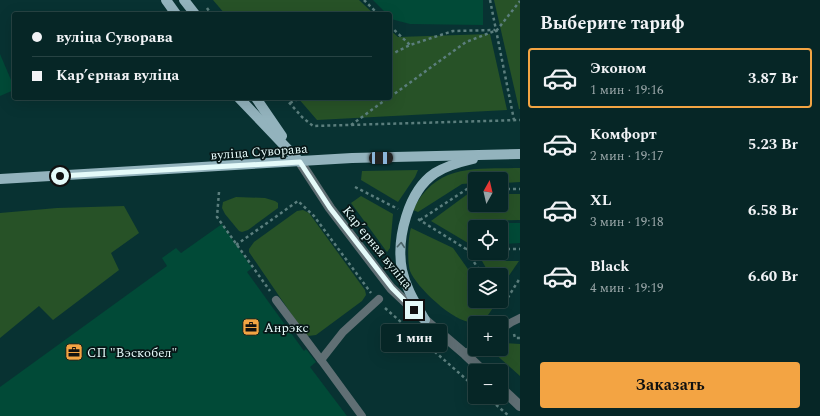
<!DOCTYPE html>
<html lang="ru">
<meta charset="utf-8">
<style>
:root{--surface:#062626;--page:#0f2e2e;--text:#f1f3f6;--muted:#98a5a7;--line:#274343;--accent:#f3a443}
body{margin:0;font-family:Spectral,serif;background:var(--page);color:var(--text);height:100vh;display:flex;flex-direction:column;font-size:15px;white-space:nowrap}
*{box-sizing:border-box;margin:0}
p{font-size:13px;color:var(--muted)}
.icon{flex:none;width:22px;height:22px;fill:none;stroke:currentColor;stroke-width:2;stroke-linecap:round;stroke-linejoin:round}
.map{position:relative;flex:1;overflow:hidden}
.sheet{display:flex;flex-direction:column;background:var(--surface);width:300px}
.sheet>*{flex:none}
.banner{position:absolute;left:12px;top:12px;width:380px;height:88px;border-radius:4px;box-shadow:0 4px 16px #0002,0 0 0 1px var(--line);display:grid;align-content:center;height:88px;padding:0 20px;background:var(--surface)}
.needle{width:26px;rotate:8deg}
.controls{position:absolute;left:468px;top:172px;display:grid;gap:8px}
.controls a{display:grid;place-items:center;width:40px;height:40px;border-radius:4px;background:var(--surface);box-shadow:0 4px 16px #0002,0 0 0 1px var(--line);font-size:20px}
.end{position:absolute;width:18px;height:18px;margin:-9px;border:5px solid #e4faf9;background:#111;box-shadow:0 0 0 2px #111}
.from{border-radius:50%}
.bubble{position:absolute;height:28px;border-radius:4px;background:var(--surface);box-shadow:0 4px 16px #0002,0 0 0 1px var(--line);font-size:13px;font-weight:700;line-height:28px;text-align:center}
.car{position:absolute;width:12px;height:24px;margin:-12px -6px;border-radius:5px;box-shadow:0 0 3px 1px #0007;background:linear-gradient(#222 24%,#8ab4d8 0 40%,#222 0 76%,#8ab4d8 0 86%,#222 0)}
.banner b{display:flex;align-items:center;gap:14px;height:38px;font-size:15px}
.banner b+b{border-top:1px solid var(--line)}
.banner i{width:10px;height:10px;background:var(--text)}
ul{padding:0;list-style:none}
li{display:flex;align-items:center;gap:12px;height:60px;margin:0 8px 6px;padding:0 12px;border:2px solid transparent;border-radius:4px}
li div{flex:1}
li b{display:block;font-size:15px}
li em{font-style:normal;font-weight:700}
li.active{border-color:var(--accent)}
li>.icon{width:36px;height:36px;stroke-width:1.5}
h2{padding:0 20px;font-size:18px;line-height:48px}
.action{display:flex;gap:8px;margin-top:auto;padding:8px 20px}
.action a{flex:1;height:46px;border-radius:4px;background:var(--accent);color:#111;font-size:16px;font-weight:700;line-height:46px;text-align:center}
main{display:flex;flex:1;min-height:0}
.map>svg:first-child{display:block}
.green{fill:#275227}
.building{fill:#014a37}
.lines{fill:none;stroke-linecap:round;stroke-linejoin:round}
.path{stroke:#5b7e7d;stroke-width:2.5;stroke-dasharray:3 3;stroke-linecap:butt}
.service{stroke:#606f74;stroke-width:8}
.tertiary{stroke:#606f74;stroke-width:10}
.primary{stroke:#93b3bd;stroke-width:10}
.oneway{stroke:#4d656a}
.route{stroke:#e4faf9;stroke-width:5}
.labels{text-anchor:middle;stroke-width:3.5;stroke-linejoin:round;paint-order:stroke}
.street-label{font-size:13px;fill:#e4faf9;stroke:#071717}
.poi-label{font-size:13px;fill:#e4faf9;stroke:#071717;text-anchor:start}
</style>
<main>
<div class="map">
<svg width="520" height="416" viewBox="0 0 520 416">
<rect width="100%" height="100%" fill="#083232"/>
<g class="green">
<polygon points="213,0 359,0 374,14 225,14"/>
<polygon points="494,0 520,0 520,109 519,109"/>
<polygon points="390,30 398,37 490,34 507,110 317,120 298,98 390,98"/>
<path d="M520,168V182L501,183V179H475V183L462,184L418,212L413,210C436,163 475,169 520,168Z"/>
<polygon points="418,170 415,177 398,202 361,180 362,171"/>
<polygon points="469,193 475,193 475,205 501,205 501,194 520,194 520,220 481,221 481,227 475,227 475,243 468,243 431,221"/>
<polygon points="361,196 393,214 390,248 387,252 351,203"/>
<polygon points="236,197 265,198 275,201 278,203 278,208 248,230 242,232 239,231 225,214 222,208 223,202"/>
<polygon points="124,206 139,233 111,253 119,270 53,320 39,306 0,338 0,213 57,208"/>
<polygon points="303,210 309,213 365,290 366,295 362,301 316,335 308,336 305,334 249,252 249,249 254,242 297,211"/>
<path d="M411,228L453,248L475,279V301H490L494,306C489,314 486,320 476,322C458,327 416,287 410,271C407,261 408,238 411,228Z"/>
<polygon points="482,261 519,261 501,287 501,275 490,275"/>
<polygon points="502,343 520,344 520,376 493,352 494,349 501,349"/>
</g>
<g class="building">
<polygon points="373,0 483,0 483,25 410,24 391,19 390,14 387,14"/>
<polygon points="0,54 14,87 14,90 0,96"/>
<polygon points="501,223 520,223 520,243 501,244"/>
<polygon points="222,224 252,268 247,272 304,351 306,349 316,362 310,367 347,416 0,416 0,387 167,266 162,258 176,248 181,253"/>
</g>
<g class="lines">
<g class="path">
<polyline points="364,0 378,14"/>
<polyline points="490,0 514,120"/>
<polyline points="207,8 211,14"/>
<polyline points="390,26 410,45"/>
<polyline points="390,55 410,45 453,31 495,30"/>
<polyline points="390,97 466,42 497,30 520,1"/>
<polyline points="285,98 302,117 313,126 520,120"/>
<polyline points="290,103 300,98"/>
<polyline points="351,125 388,98"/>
<polyline points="355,187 398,209"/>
<polyline points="501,189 520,189"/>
<polyline points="219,192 217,217 270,291"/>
<polyline points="418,219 466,249 482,275"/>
<polyline points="420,220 467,189 475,189"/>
<polyline points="236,245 298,201 314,216 371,293"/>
<polyline points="466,249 475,249"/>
<polyline points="501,249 520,249"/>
<polyline points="498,301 502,307 520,278"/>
<polyline points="385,308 475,387"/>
<polyline points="514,334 515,338 520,338"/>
<polyline points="487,397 509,416"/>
</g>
<g class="service">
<polyline points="276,300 321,360"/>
<polyline points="501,329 512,322 520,318"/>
<polyline points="465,354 475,347"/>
<polyline points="362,416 321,360 343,332 379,299"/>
</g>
<g class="tertiary">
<polyline points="300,162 330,208 391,288 425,320 465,354 483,371"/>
<polyline points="501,388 520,406"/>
</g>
<g class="primary">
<polyline points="166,0 176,14"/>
<polyline points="184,0 195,14"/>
<polyline points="239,98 300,162"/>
<polyline points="256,98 282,136"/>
<polyline points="0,179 352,158 520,154"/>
<path d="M425,320C416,304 406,289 402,270C396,239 408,191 435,173C446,166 460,162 473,159"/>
</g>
</g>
<defs><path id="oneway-chevron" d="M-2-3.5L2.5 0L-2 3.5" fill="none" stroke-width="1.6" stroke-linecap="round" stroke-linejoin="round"/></defs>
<use class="oneway" href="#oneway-chevron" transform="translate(401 245) rotate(-85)"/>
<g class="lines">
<polyline class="route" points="60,176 300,162 330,208 392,288 414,310"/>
</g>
<defs>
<symbol id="office-square" viewBox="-11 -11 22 22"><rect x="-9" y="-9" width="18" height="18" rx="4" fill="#f3a443" stroke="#071717"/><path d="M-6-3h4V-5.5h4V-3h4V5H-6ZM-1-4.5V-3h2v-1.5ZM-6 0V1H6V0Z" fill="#111"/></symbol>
</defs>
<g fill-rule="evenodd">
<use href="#office-square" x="241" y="317" width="20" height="20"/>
<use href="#office-square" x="64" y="342" width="20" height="20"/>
</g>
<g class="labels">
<g class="street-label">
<text transform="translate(259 151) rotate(-4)" y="5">вуліца Суворава</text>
<text transform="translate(378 247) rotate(51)" y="5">Карʼерная вуліца</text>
</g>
<g class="poi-label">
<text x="264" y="332">Анрэкс</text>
<text x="87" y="357">СП "Вэскобел"</text>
</g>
</g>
</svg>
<div class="controls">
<a><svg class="needle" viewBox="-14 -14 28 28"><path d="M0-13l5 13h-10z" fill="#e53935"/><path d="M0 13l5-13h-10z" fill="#98a5a7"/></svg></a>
<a><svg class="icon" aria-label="locate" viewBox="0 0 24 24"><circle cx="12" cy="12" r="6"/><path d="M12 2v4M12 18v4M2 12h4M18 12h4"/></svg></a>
<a><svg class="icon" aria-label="layers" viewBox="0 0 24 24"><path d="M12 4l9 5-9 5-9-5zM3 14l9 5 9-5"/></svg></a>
<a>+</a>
<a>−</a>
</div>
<i class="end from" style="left:60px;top:176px"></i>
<i class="end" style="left:414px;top:310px"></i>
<div class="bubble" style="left:381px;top:324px;width:66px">1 мин</div>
<i class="car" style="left:381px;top:158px;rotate:89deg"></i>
<div class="banner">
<b><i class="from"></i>вуліца Суворава</b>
<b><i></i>Карʼерная вуліца</b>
</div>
</div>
<section class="sheet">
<h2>Выберите тариф</h2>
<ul>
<li class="active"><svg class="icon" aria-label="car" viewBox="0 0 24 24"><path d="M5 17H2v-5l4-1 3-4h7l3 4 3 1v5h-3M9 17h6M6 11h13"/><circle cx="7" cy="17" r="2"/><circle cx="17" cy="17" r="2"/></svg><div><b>Эконом</b><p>1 мин · 19:16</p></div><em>3.87 Br</em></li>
<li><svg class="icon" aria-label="car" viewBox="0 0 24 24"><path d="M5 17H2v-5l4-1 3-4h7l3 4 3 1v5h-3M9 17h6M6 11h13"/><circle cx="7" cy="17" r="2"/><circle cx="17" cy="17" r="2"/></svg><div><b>Комфорт</b><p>2 мин · 19:17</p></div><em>5.23 Br</em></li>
<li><svg class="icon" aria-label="car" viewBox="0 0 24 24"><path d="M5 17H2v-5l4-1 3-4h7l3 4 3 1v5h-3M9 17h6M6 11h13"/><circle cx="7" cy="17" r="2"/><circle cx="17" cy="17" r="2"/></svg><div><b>XL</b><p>3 мин · 19:18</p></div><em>6.58 Br</em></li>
<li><svg class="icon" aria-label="car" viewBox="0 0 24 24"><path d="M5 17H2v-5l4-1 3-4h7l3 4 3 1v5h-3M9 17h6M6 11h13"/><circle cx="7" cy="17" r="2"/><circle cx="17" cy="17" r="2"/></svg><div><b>Black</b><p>4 мин · 19:19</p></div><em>6.60 Br</em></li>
</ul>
<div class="action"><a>Заказать</a></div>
</section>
</main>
